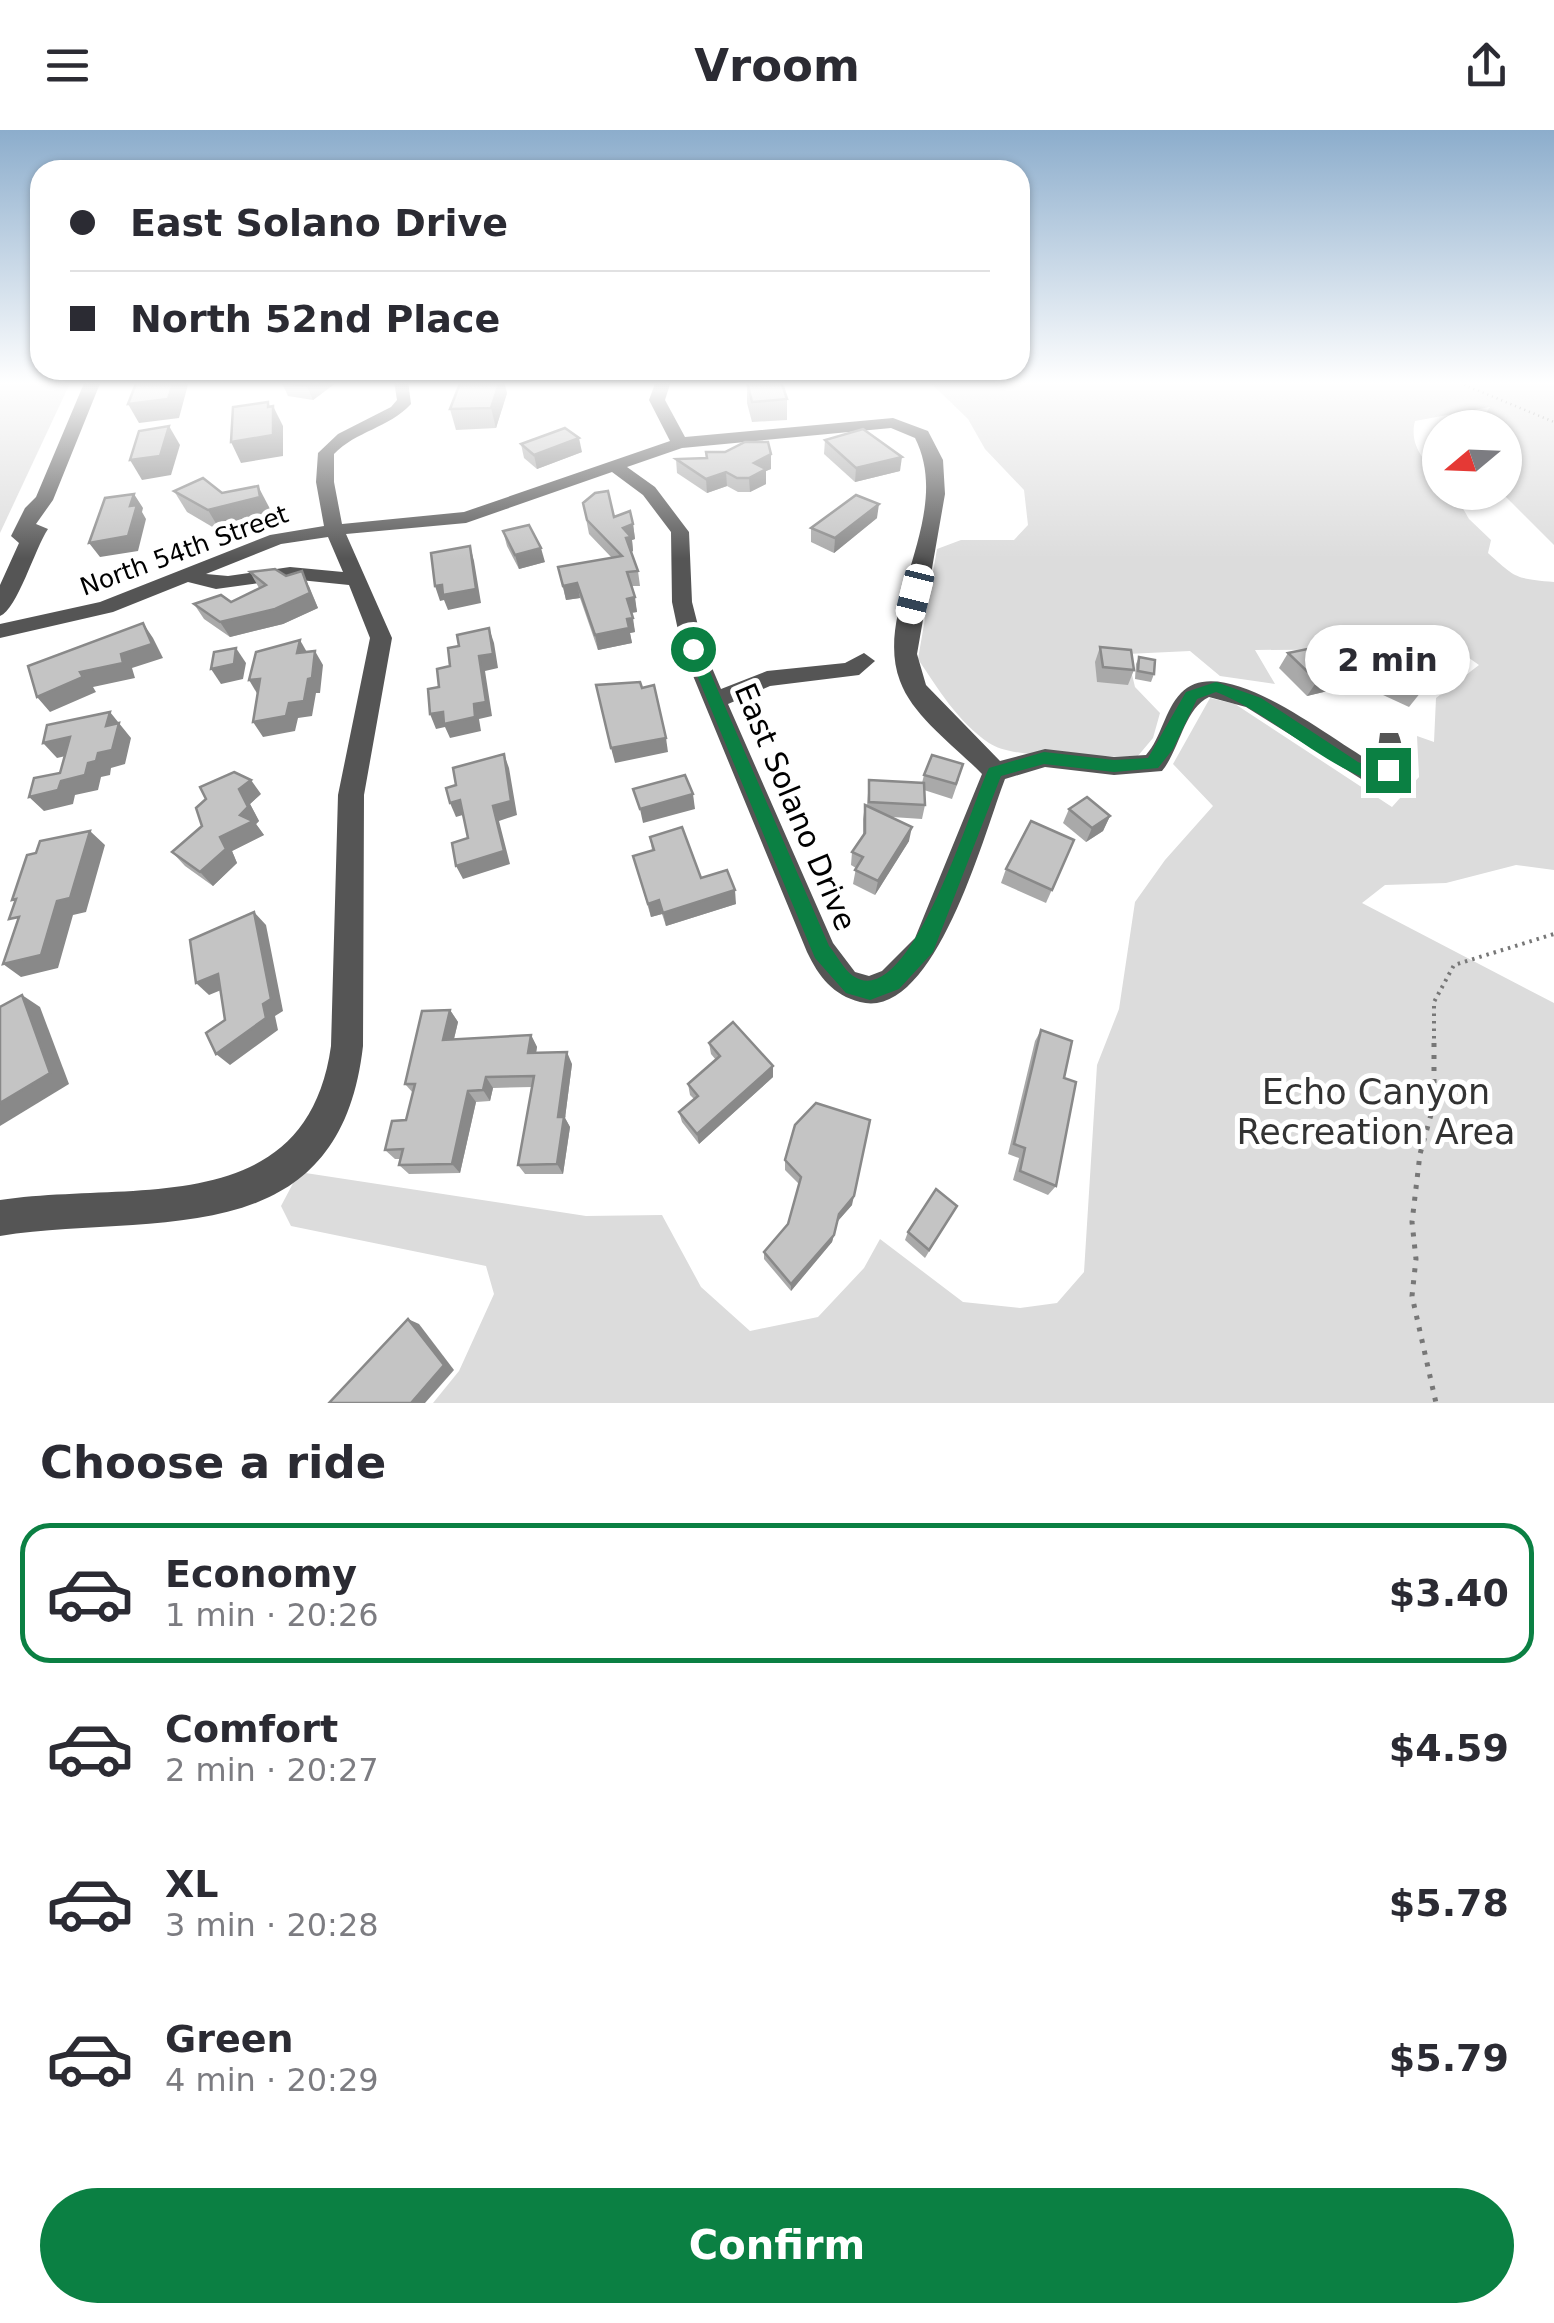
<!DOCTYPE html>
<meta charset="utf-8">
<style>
:root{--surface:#fff;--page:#f7f7f7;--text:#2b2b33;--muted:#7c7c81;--line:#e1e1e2;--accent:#0b8043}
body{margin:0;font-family:"DejaVu Sans",sans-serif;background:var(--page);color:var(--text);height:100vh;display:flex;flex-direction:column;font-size:38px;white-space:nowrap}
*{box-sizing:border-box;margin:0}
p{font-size:32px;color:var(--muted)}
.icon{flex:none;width:55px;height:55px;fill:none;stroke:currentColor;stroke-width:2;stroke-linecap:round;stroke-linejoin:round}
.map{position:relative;height:1273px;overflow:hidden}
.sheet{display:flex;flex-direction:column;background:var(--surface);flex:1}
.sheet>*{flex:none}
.hud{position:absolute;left:30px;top:30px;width:1000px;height:220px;border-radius:30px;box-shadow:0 2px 8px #0004;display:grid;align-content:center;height:220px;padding:0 40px;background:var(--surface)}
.needle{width:65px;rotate:251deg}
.tools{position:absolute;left:1422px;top:280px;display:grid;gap:20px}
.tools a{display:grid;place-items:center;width:100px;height:100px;border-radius:50%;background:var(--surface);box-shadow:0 2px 8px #0004;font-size:50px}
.end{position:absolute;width:45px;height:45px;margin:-22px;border:12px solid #0b8043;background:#fff;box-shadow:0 0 0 5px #fff}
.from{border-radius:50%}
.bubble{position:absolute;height:70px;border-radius:35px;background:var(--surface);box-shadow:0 2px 8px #0004;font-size:32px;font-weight:700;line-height:70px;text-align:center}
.car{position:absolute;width:30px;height:60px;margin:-30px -15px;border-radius:12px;box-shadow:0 0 8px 2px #0007;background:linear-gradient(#fff 24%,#345 0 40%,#fff 0 76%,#345 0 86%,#fff 0)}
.hud b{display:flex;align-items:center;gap:35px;height:95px;font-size:38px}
.hud b+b{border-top:2px solid var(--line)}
.hud i{width:25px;height:25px;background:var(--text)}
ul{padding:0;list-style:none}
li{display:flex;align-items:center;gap:30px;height:140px;margin:0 20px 15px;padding:0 20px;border:5px solid transparent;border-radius:30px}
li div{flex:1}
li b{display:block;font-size:38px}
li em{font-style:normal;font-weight:700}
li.selected{border-color:var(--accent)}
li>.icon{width:90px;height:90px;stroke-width:1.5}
h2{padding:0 40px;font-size:45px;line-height:120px}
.cta{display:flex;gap:20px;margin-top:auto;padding:20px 40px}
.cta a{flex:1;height:115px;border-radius:60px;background:var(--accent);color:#fff;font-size:40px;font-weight:700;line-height:115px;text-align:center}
header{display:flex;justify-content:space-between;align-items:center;height:130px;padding:0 40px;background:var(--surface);font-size:45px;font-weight:700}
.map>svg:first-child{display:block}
.green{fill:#dcdcdc}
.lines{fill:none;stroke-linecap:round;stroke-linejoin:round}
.path-far2{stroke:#777;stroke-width:2.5;stroke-dasharray:1 4;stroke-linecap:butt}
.path-far1{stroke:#777;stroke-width:4;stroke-dasharray:2.5 5;stroke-linecap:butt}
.path{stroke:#777;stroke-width:5;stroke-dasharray:4 8;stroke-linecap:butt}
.minor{fill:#555;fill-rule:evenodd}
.wall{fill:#a9a9a9}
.shaded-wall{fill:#898989}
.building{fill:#c4c4c4;stroke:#898989;stroke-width:2.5}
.route{fill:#0b8043}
.labels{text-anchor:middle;stroke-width:10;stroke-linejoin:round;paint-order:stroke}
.far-street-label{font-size:25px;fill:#000;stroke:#fff}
.street-label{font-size:30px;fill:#000;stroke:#fff}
.near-park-label{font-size:35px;fill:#333;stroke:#fff}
</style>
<header><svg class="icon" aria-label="menu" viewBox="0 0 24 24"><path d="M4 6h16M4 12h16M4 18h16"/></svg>Vroom<svg class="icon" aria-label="share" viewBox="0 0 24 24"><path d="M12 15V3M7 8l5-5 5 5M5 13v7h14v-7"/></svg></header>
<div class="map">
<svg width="1554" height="1273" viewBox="0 0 1554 1273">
<rect width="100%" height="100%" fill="#fff"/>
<g class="green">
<polygon points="0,251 71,251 0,403"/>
<path d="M929,251H1554V415L1502,363L1505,298L1477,297L1490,277L1415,291C1409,314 1423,331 1440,345V362L1454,363L1469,389L1491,410L1488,423C1517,449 1514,448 1554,452V740L1516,735L1446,753L1385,755L1362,773L1554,873V1273H433L459,1241L494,1164L486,1136L291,1096L281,1076L299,1042L586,1086L662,1085L701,1157L750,1201L818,1187L864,1138L880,1109L963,1172L1020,1178L1057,1173L1084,1142L1097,935L1119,879L1135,772L1165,730L1213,676L1173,634L1210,568L1235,574L1392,677L1419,647L1417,606L1434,612L1436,568L1479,535L1442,509L1389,519L1255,520L1275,554L1220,546L1190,521L1127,524L1135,557L1160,583L1153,608L1137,627C1103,625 1015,631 989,613C958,592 938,559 918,529L937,419L961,410H1014L1028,395L1024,360L985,319L968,289Z"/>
</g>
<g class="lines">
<polyline class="path-far2" points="1455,251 1554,292"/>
<polyline class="path-far1" points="1434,916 1434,872 1454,835 1554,804"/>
<polyline class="path" points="1434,913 1434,974 1420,1024 1412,1092 1416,1129 1412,1166 1436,1273"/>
<g class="minor">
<path d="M85,251H101L53,370L36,394L48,399C35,418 17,480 0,486V455L19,413L11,406L25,378L36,367Z"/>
<path d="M394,251H408L411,274C389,298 356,301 334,324V352L342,394L464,382L670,311L649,270L656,251H671L665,270L685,307L893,288L928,301L943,330L945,364L917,524L926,555L1000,631L1045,619L1114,627L1146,625C1162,607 1164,581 1181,563C1223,518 1335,614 1376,634L1380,603H1398C1409,627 1398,662 1366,652L1246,577L1209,567C1184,579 1180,619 1162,641L1114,645L1045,637L1005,649C985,700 935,892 860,872C833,865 819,847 807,822L682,519L672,472L671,402L643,365L612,342L466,393L346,404L392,508L364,665L363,916C339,1128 151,1082 0,1106V1070C129,1050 306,1093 331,916L338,665L370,508L349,455L290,449L216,459L188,452L113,482L0,508V494L100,472L270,405L324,396L316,352L318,323L338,304L391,277L397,270ZM891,298L915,308C955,387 872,478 900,551C913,587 956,617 982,644L915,808L882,841L869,846L855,842L833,813L728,574L770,556L859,545L875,531L864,523L845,533L767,541L721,559L704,519L692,472L689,402L655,357L627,337L682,318ZM328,407L343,442L290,437L228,446L206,444L281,414Z"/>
</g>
</g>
<g class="wall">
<polygon points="285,251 336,251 337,252 313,270 288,266 282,253"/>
<polygon points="751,251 781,251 787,269 787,290 752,292 747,273 747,252 754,252"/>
<polygon points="507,263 496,298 456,300 450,279"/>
<polygon points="825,310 900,341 855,352 824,324"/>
<polygon points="521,314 582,322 537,339 524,328"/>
<polygon points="771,324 771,339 766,341 766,354 750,362 738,362 727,356 707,363 677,343 676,329"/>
<polygon points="174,361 222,363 269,377 272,389 221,402 187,382"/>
<polygon points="583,373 633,394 635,409 632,410 633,421 631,422 638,441 640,456 632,456 637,482 631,483 635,502 630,503 632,513 598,520 580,468 566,470 558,437 612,428 589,404"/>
<polygon points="877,388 834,423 811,412 811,398"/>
<polygon points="503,401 545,432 519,439 507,416"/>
<polygon points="250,442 286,446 309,456 318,478 283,494 230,507 204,489 194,474 231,472 259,458"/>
<polygon points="1100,517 1134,540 1128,555 1097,552 1095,532"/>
<polygon points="1288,523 1346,545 1336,559 1307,566 1279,538"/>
<polygon points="1412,524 1421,562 1409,577 1383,565"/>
<polygon points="1139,527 1154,544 1151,552 1135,549 1136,534"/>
<polygon points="924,645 959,649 952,669 924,660 925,675 922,689 892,687 909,711 875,765 853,754 856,738 851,735 852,722 863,706 863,689 865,675 867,676 869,650 922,653"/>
<polygon points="261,664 250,674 259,691 256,694 264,705 232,721 237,733 213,756 185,736 172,722"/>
<polygon points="1069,679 1110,686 1103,701 1086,712 1063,693"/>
<polygon points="650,707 701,748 736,774 666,796 662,784 651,787 633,726 652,720"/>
<polygon points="1074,710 1046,773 1001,753 1006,739"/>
<polygon points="450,880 458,892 454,909 531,905 537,917 536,923 572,934 565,988 570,997 563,1044 525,1044 518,1035 532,957 493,958 490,971 476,972 460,1043 409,1044 399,1035 400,1029 395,1029 385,1020 406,990 413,963 405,954"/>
<polygon points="1041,900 1064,948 1056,1056 1048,1065 1013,1050 1019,1028 1008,1024 1035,911"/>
<polygon points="709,913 773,947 699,1014 682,992 679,982 694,969 690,965 688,954 716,930 711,924"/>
<polygon points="785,1030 852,1075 837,1092 832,1112 791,1161 764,1129 764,1122 788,1094 799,1054 785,1040"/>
<polygon points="957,1076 925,1128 905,1110 908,1102"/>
</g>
<g class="shaded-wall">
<polygon points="174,251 189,251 179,288 139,293 128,274"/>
<polygon points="315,251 336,251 337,252 313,270 307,256"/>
<polygon points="500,251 504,251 507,263 496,298 491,278"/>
<polygon points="268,272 273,283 273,276 283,296 283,326 241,333 231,312 268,277"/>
<polygon points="169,296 180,315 171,345 142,350 130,330"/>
<polygon points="579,308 582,322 537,339 534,325"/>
<polygon points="771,324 771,339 766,341 766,354 750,362 749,348 754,333"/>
<polygon points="902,327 900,341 855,352 856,338"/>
<polygon points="726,342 727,356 707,363 706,349"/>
<polygon points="258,356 269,377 272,389 221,402 208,380"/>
<polygon points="134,364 143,378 142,382 146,389 138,421 100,427 89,413 130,376"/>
<polygon points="879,374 877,388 834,423 835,408"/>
<polygon points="633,394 635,409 632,410 633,421 629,423 623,398"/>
<polygon points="470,416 474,431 481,473 448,480 444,470 440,471 435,456"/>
<polygon points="541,418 545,432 519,439 515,425"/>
<polygon points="302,441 318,478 283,494 230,507 220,492"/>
<polygon points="577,453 580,468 566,470 563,456"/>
<polygon points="635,467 637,482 629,483 627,469"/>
<polygon points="633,488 635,502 630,503 632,513 598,520 595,505 627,489"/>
<polygon points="143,493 153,508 163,528 132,538 135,548 93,557 96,562 50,582 37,567 80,542 121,524"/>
<polygon points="489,498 494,513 498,538 485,541 492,586 479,589 481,601 450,608 445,597 436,599 430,584 474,574 479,526"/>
<polygon points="300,510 308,524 297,523"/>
<polygon points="236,518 246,533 243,549 221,554 211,539"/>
<polygon points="315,521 323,535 320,563 316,563 312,586 298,588 295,601 263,607 253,592 289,573 308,549"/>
<polygon points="1346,545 1336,559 1307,566 1317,551"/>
<polygon points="260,549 258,565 249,550"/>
<polygon points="110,582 131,608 125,634 111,638 110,645 101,647 98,660 75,665 73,674 44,681 29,667 61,651 88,633 106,596"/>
<polygon points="70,607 83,622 57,628 43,613"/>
<polygon points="666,608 668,622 615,633 611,618"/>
<polygon points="504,624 509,638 517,685 499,691 510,734 463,749 456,736 493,676"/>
<polygon points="251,650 261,664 250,674 259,691 256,694 264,705 232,721 237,733 213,756 200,742 220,707 240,685 239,659"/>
<polygon points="693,664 695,679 643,693 640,679"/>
<polygon points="460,670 466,684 456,687 450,673"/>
<polygon points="1110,686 1103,701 1086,712 1092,698"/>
<polygon points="912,697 909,711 875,765 878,751"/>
<polygon points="90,701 105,715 86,782 73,785 58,838 21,847 3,834 57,771"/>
<polygon points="735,760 736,774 666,796 663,783"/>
<polygon points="659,770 662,784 651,787 648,774"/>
<polygon points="254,782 266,795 283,881 275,886 278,900 230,935 216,924 263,874"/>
<polygon points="218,844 231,856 209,865 196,853"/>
<polygon points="22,865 40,877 69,954 0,996 0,973"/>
<polygon points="450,880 458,892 451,921 443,910"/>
<polygon points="531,905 537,917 534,934 528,923"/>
<polygon points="567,922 572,934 565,988 570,997 563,1044 557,1034 558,987"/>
<polygon points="773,936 773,947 699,1014 697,1004"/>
<polygon points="486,947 493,958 490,971 483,960"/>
<polygon points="468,961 476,972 460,1043 452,1034"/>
<polygon points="854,1066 852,1075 837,1092 839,1084"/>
<polygon points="834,1105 832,1112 791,1161 791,1154"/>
<polygon points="408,1189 419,1194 454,1240 425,1273 411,1273"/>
</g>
<g class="building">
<polygon points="137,251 174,251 168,269 128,274"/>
<polygon points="285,251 315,251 307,256 282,253"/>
<polygon points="461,251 500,251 491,278 450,279"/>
<polygon points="781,251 787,269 752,272 747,252"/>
<polygon points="268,272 268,277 273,276 273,305 231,312 233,277"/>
<polygon points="169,296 160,326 130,330 139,301"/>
<polygon points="565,298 579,308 534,325 521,314"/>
<polygon points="863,299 902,327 856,338 825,310"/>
<polygon points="745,312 768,312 771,324 754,333 766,339 749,348 737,348 726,342 706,349 676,329 707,328 706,322 725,322"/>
<polygon points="203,348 222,363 258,356 260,367 208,380 174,361"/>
<polygon points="608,361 614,387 630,381 633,394 623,398 631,407 626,408 638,441 627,442 635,467 627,469 633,488 627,489 629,498 595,505 577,453 563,456 558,437 622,426 587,390 583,373 595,363"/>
<polygon points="134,364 130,376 137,375 128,406 89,413 105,368"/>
<polygon points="856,365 879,374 835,408 811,398"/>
<polygon points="529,395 541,418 515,425 503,401"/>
<polygon points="470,416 476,459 443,465 442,455 435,456 431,423"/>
<polygon points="275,439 286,446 302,441 310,463 275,479 220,492 194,474 221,465 231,472 266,455 250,442"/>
<polygon points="143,493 152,514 121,524 123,533 80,542 83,547 37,567 28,536"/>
<polygon points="489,498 493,524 479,526 486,572 474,574 475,587 444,594 443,582 430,584 428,559 439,557 437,539 450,536 448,518 459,516 457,505"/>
<polygon points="300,510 297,523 315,521 312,548 308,549 304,571 289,573 286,586 253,592 260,549 249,550 256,522"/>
<polygon points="1100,517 1131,520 1134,540 1103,537"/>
<polygon points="1317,517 1346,545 1317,551 1288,523"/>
<polygon points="236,518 234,534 211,539 214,522"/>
<polygon points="1412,524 1438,535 1421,562 1394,550"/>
<polygon points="1139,527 1155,530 1154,544 1138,541"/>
<polygon points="640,552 642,558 654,555 666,608 611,618 596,555"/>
<polygon points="110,582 106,596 119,593 112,620 98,623 96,631 88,633 85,645 61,651 58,660 29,667 34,648 60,643 70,607 43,613 47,595"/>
<polygon points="504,624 511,671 493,676 504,721 456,736 452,713 468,708 460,670 450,673 446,658 456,655 453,638"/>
<polygon points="932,625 963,634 956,654 924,645"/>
<polygon points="234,642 251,650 239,659 248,677 240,685 253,691 220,707 226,719 200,742 172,722 202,696 196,678 206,669 200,657"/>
<polygon points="685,645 693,664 640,679 633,659"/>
<polygon points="869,650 924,653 925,675 869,672"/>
<polygon points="1087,667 1110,686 1092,698 1069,679"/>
<polygon points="865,675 912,697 878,751 855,740 863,727 852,722 865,703"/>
<polygon points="1031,691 1074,710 1052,760 1006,739"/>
<polygon points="682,697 701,748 727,740 735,760 663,783 659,770 648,774 633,726 654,720 650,707"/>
<polygon points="90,701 70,768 57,771 41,825 3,834 19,787 9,789 16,769 12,770 27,725 36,723 40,711"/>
<polygon points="254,782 271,869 263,874 266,888 216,924 206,903 225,890 218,844 196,853 190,810"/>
<polygon points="22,865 50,943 0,973 0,877"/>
<polygon points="450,880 443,910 531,905 528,923 567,922 558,987 564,987 557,1034 518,1035 534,946 486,947 483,960 468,961 452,1034 399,1035 403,1019 385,1020 392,991 406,990 415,954 405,954 422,881"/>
<polygon points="733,892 773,936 697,1004 679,982 698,966 688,954 720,926 709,913"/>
<polygon points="1041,900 1072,911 1064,948 1076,952 1056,1056 1020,1041 1025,1018 1014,1014"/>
<polygon points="816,973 870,990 854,1066 839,1084 834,1105 791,1154 764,1122 788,1094 801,1047 785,1030 795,995"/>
<polygon points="936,1059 957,1076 929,1120 908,1102"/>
<polygon points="408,1189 444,1235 411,1273 329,1273"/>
</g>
<linearGradient id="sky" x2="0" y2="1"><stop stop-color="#8cadcc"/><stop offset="0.59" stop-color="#fff"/><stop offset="1" stop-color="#fff" stop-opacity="0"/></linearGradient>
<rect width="1554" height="429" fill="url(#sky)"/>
<path class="route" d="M693,515L700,519L829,816C836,824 844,840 853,846C910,885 972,672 989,638L1044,622L1114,630L1148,628L1186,562L1216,552L1261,568L1358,632L1375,639L1388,634L1396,640L1375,652C1317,632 1274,585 1216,562L1197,569L1173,619L1158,638L1114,642L1044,634L1001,646L933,822L899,859L870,870L846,863L815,828L686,519Z"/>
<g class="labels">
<g class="far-street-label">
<text transform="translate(184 420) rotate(-20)" y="9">North 54th Street</text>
</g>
<g class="street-label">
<text transform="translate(795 677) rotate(67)" y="10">East Solano Drive</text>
</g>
<g class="near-park-label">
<text x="1376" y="974">Echo Canyon<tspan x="1376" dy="40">Recreation Area</tspan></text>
</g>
</g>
</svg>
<div class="tools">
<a><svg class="needle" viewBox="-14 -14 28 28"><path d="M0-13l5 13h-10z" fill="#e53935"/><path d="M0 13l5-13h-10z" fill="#7c7c81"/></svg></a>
</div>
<i class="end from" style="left:693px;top:519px"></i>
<i class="end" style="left:1388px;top:640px"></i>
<div class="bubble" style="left:1305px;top:495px;width:165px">2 min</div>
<i class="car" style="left:915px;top:464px;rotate:194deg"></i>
<div class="hud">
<b><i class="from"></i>East Solano Drive</b>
<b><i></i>North 52nd Place</b>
</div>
</div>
<section class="sheet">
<h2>Choose a ride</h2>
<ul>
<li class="selected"><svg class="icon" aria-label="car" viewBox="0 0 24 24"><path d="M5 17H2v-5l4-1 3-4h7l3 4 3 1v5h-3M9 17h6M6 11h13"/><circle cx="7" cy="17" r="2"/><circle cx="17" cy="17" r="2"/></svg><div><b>Economy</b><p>1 min · 20:26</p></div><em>$3.40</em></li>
<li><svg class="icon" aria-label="car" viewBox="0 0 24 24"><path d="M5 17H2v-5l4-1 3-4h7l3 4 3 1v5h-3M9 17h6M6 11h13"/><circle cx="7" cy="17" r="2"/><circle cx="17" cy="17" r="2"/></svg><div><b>Comfort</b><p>2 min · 20:27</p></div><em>$4.59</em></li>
<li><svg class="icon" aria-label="car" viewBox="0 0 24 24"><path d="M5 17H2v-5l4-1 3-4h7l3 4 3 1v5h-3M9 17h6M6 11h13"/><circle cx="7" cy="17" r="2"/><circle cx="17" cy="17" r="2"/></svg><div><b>XL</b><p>3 min · 20:28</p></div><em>$5.78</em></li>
<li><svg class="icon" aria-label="car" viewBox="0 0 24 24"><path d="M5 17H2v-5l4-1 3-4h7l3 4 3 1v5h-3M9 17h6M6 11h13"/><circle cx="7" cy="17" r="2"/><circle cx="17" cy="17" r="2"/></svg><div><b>Green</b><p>4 min · 20:29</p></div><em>$5.79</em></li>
</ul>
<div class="cta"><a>Confirm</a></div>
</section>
